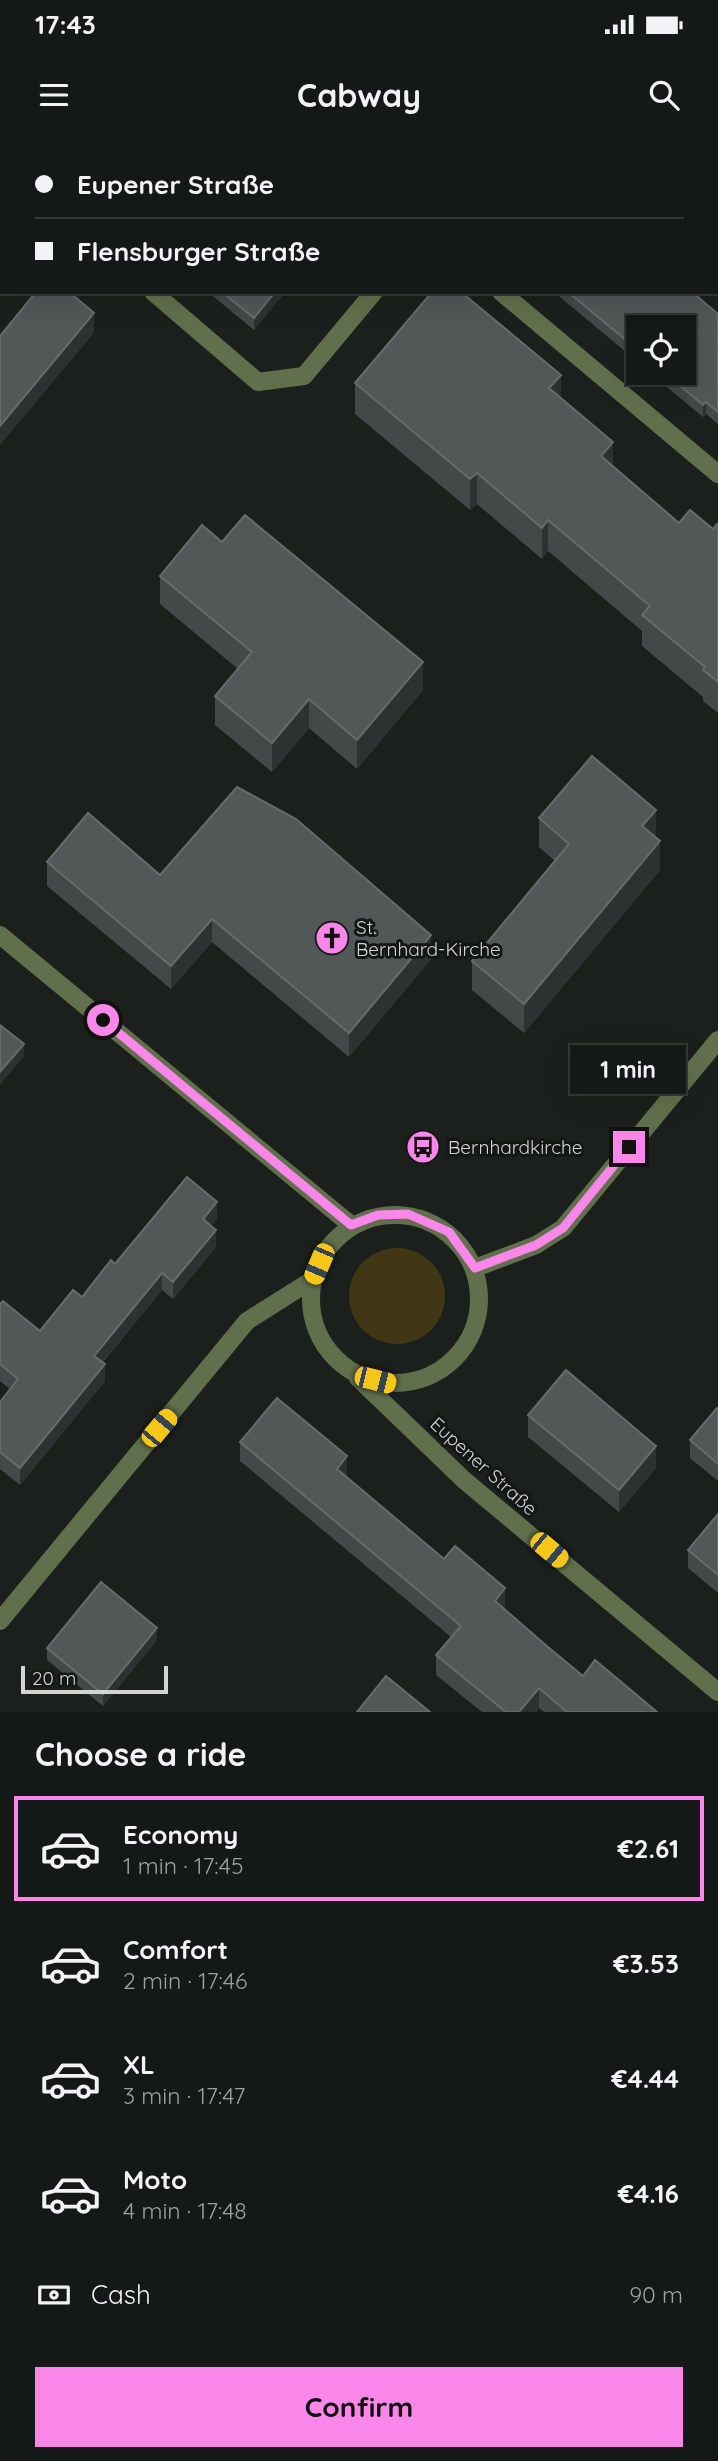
<!DOCTYPE html>
<meta charset="utf-8">
<style>
:root{--surface:#141816;--page:#212523;--text:#f1f3f6;--muted:#9da0a1;--line:#333735;--accent:#f987e9}
body{margin:0;font-family:Quicksand,sans-serif;background:var(--page);color:var(--text);height:100vh;display:flex;flex-direction:column;font-size:26px;white-space:nowrap}
*{box-sizing:border-box;margin:0}
p{font-size:23px;color:var(--muted)}
.icon{flex:none;width:38px;height:38px;fill:none;stroke:currentColor;stroke-width:2;stroke-linecap:round;stroke-linejoin:round}
.map{position:relative;height:1572px;overflow:hidden}
.side{display:flex;flex-direction:column;background:var(--surface);flex:1}
.side>*{flex:none}
.guide{position:absolute;left:0px;top:0px;width:719px;height:154px;box-shadow:0 7px 28px #0002,0 0 0 2px var(--line);display:grid;align-content:center;height:154px;padding:0 35px;background:var(--surface)}
.fabs{position:absolute;left:626px;top:175px;display:grid;gap:14px}
.fabs a{display:grid;place-items:center;width:70px;height:70px;border-radius:0px;background:var(--surface);box-shadow:0 7px 28px #0002,0 0 0 2px var(--line);font-size:35px}
.scale{position:absolute;left:21px;bottom:18px;width:147px;box-sizing:border-box;padding-left:7px;border:4px solid #d1d4d3;border-top:0;font-size:19px;line-height:24px;white-space:nowrap;color:#d1d4d3;-webkit-text-stroke:5px #121614;paint-order:stroke}
.end{position:absolute;width:32px;height:32px;margin:-16px;border:9px solid #f987e9;background:#111;box-shadow:0 0 0 4px #111}
.from{border-radius:50%}
.bubble{position:absolute;height:49px;border-radius:0px;background:var(--surface);box-shadow:0 7px 28px #0002,0 0 0 2px var(--line);font-size:23px;font-weight:700;line-height:49px;text-align:center}
.car{position:absolute;width:21px;height:42px;margin:-21px -10px;border-radius:9px;box-shadow:0 0 5px 2px #0007;background:linear-gradient(#f5c518 24%,#345 0 40%,#f5c518 0 76%,#345 0 86%,#f5c518 0)}
.guide b{display:flex;align-items:center;gap:24px;height:66px;font-size:26px}
.guide b+b{border-top:2px solid var(--line)}
.guide i{width:18px;height:18px;background:var(--text)}
ul{padding:0;list-style:none}
li{display:flex;align-items:center;gap:21px;height:105px;margin:0 14px 10px;padding:0 21px;border:4px solid transparent;border-radius:0px}
li div{flex:1}
li b{display:block;font-size:26px}
li em{font-style:normal;font-weight:700}
li.active{border-color:var(--accent)}
li>.icon{width:63px;height:63px;stroke-width:1.5}
h2{padding:0 35px;font-size:32px;line-height:84px}
.pay{display:flex;align-items:center;gap:18px;height:77px;padding:0 35px;font-size:26px}
.pay p{margin-inline-start:auto}
.cta{display:flex;gap:14px;margin-top:auto;padding:14px 35px}
.cta a{flex:1;height:80px;border-radius:0px;background:var(--accent);color:#111;font-size:28px;font-weight:700;line-height:80px;text-align:center}
.status{display:flex;justify-content:space-between;align-items:center;height:49px;padding:0 35px;background:var(--surface);direction:ltr}
.status svg{height:19px;fill:currentColor}
header{display:flex;justify-content:space-between;align-items:center;height:91px;padding:0 35px;background:var(--surface);font-size:32px;font-weight:700}
.map>svg:first-child{display:block}
.green{fill:#423714}
.lines{fill:none;stroke-linecap:round;stroke-linejoin:round}
.minor{stroke:#61704c;stroke-width:18}
.wall{fill:#434848}
.shaded-wall{fill:#2c3231}
.building{fill:#525857;stroke:#666b6b;stroke-width:2}
.route{stroke:#f987e9;stroke-width:9}
.labels{text-anchor:middle;stroke-width:6;stroke-linejoin:round;paint-order:stroke}
.poi-label{font-size:19px;fill:#d1d4d3;stroke:#121614;text-anchor:start}
.street-label{font-size:19px;fill:#d1d4d3;stroke:#121614}
</style>
<div class="status"><b>17:43</b><svg viewBox="0 0 49 12"><path d="M0 12V9h3v3zM5 12V6h3v6zM10 12V3h3v9zM15 12V0h3v12zM26 1h20v11H26zM47 4h2v5h-2z"/></svg></div>
<header><svg class="icon" aria-label="menu" viewBox="0 0 24 24"><path d="M4 6h16M4 12h16M4 18h16"/></svg>Cabway<svg class="icon" aria-label="search" viewBox="0 0 24 24"><circle cx="10" cy="10" r="6"/><path d="M15 15l6 6"/></svg></header>
<div class="map">
<svg width="718" height="1572" viewBox="0 0 718 1572">
<rect width="100%" height="100%" fill="#1b201d"/>
<circle class="green" cx="397" cy="1156" r="48"/>
<g class="lines">
<g class="minor">
<polyline points="501,2 503,0"/>
<polyline points="0,23 2,25"/>
<polyline points="153,152 258,242 304,236 374,152"/>
<polyline points="501,152 718,334"/>
<polyline points="0,795 351,1085"/>
<circle cx="395" cy="1159" r="84"/>
<polyline points="475,1128 536,1105 563,1088 718,900"/>
<polyline points="358,1238 464,1340 718,1552"/>
<polyline points="0,1481 247,1181 312,1140"/>
</g>
</g>
<g class="wall">
<polygon points="23,0 125,0 127,2 25,2"/>
<polygon points="315,0 412,0 410,2 317,2"/>
<polygon points="659,0 718,0 718,49 718,2 661,2"/>
<polygon points="208,152 285,152 254,190"/>
<polygon points="554,152 692,152 718,174 718,284 706,274 703,277 650,233 684,233 639,187 639,223"/>
<polygon points="355,243 561,258 613,326 679,383 713,389 718,385 718,573 703,561 703,557 642,506 642,491 548,411 542,419 477,364 470,370 355,274"/>
<polygon points="222,402 423,550 357,629 309,588 272,632 215,585 215,556 238,529 160,464 160,436"/>
<polygon points="539,678 656,698 660,730 524,893 472,850 472,821 555,721 539,707"/>
<polygon points="47,722 160,735 431,819 349,917 212,802 171,849 47,746"/>
<polygon points="217,1079 211,1086 216,1107 173,1159 162,1150 103,1222 105,1241 20,1345 0,1329 0,1262 10,1249 0,1241 0,1164 40,1191 82,1157 115,1124"/>
<polygon points="718,1269 718,1341 690,1318 690,1300"/>
<polygon points="528,1275 656,1328 619,1372 528,1297"/>
<polygon points="240,1302 347,1336 347,1337 444,1419 505,1468 504,1469 583,1536 657,1572 544,1572 539,1568 536,1572 482,1572 436,1535 436,1515 451,1497 240,1321"/>
<polygon points="718,1374 718,1453 688,1428 688,1410"/>
<polygon points="157,1500 103,1566 47,1520 47,1508"/>
</g>
<g class="shaded-wall">
<polygon points="402,0 412,0 410,2 400,2"/>
<polygon points="275,152 285,152 254,190 254,178"/>
<polygon points="94,173 94,193 0,305 0,286"/>
<polygon points="561,235 561,266 549,248"/>
<polygon points="706,262 706,274 703,277 703,265"/>
<polygon points="613,302 613,333 601,316"/>
<polygon points="477,333 477,364 470,370 470,339"/>
<polygon points="548,380 548,411 542,419 542,388"/>
<polygon points="423,522 423,550 357,629 357,600"/>
<polygon points="309,559 309,588 272,632 272,603"/>
<polygon points="656,670 656,698 642,686"/>
<polygon points="660,701 660,730 524,893 524,864"/>
<polygon points="212,779 212,802 171,849 171,826"/>
<polygon points="431,795 431,819 349,917 349,893"/>
<polygon points="24,904 24,916 0,945 0,932"/>
<polygon points="217,1062 217,1079 203,1095 203,1079"/>
<polygon points="216,1090 216,1107 173,1159 173,1142"/>
<polygon points="162,1133 162,1150 94,1232 94,1216"/>
<polygon points="105,1224 105,1241 20,1345 20,1328"/>
<polygon points="656,1306 656,1328 619,1372 619,1350"/>
<polygon points="347,1316 347,1336 337,1348 337,1329"/>
<polygon points="505,1448 505,1468 495,1481 495,1461"/>
<polygon points="157,1488 157,1500 103,1566 103,1554"/>
<polygon points="539,1548 539,1568 536,1572 519,1572"/>
</g>
<g class="building">
<polygon points="38,0 125,0 127,2 40,2"/>
<polygon points="329,0 402,0 400,2 331,2"/>
<polygon points="674,0 718,0 718,37 718,2 676,2"/>
<polygon points="36,152 69,152 94,173 0,286 0,196"/>
<polygon points="222,152 275,152 254,178"/>
<polygon points="432,152 461,152 561,235 549,248 613,302 601,316 679,383 690,370 713,389 717,384 718,385 718,542 703,530 705,527 642,475 650,466 548,380 542,388 477,333 470,339 355,243"/>
<polygon points="568,152 692,152 718,174 718,272 706,262 703,265 665,233 684,233 684,187 639,187 639,211"/>
<polygon points="245,375 423,522 357,600 309,559 272,603 215,556 252,512 160,436 202,385 222,402"/>
<polygon points="592,616 656,670 642,686 660,701 524,864 472,821 569,704 539,678"/>
<polygon points="237,647 296,679 431,795 349,893 212,779 171,826 47,722 88,673 160,735"/>
<polygon points="0,885 24,904 0,932"/>
<polygon points="187,1037 217,1062 203,1079 216,1090 173,1142 162,1133 94,1216 105,1224 20,1328 0,1312 0,1262 18,1239 0,1224 0,1164 3,1161 40,1191 73,1150 82,1157 111,1120 115,1124"/>
<polygon points="566,1230 656,1306 619,1350 528,1275"/>
<polygon points="277,1258 347,1316 337,1329 444,1419 455,1406 505,1448 495,1461 548,1507 583,1536 595,1520 657,1572 567,1572 539,1548 519,1572 506,1572 436,1515 461,1486 240,1302"/>
<polygon points="717,1268 718,1269 718,1324 690,1300"/>
<polygon points="718,1374 718,1435 688,1410"/>
<polygon points="101,1442 157,1488 103,1554 47,1508"/>
<polygon points="386,1536 430,1572 357,1572"/>
</g>
<g class="lines">
<polyline class="route" points="103,880 351,1085 378,1075 408,1074 449,1092 475,1128 536,1105 563,1088 629,1007"/>
</g>
<defs>
<symbol id="church-disc" viewBox="-11 -11 22 22"><circle r="9.5" fill="#f987e9" stroke="#121614"/><path d="M-1.2-6h2.4v3.5h3.3v2.4h-3.3V6h-2.4V-.1h-3.3v-2.4h3.3Z" fill="#111"/></symbol>
<symbol id="bus-disc" viewBox="-11 -11 22 22"><circle r="9.5" fill="#f987e9" stroke="#121614"/><path d="M-5-6H5V4H4V6H2V4H-2V6H-4V4H-5ZM-3.5-4V0h7V-4ZM-3.5 1.2v1.5H-2V1.2ZM2 1.2v1.5H3.5V1.2Z" fill="#111"/></symbol>
</defs>
<g fill-rule="evenodd">
<use href="#church-disc" x="313" y="779" width="38" height="38"/>
<use href="#bus-disc" x="404" y="988" width="38" height="38"/>
</g>
<g class="labels">
<g class="poi-label">
<text x="356" y="794">St.<tspan x="356" dy="22">Bernhard-Kirche</tspan></text>
<text x="448" y="1014">Bernhardkirche</text>
</g>
<g class="street-label">
<text transform="translate(484 1326) rotate(42)" y="7">Eupener Straße</text>
</g>
</g>
</svg>
<div class="fabs">
<a><svg class="icon" aria-label="locate" viewBox="0 0 24 24"><circle cx="12" cy="12" r="6"/><path d="M12 2v4M12 18v4M2 12h4M18 12h4"/></svg></a>
</div>
<div class="scale">20 m</div>
<i class="end from" style="left:103px;top:880px"></i>
<i class="end" style="left:629px;top:1007px"></i>
<div class="bubble" style="left:570px;top:905px;width:116px">1 min</div>
<i class="car" style="left:319px;top:1124px;rotate:203deg"></i>
<i class="car" style="left:375px;top:1240px;rotate:104deg"></i>
<i class="car" style="left:159px;top:1288px;rotate:40deg"></i>
<i class="car" style="left:549px;top:1410px;rotate:130deg"></i>
<div class="guide">
<b><i class="from"></i>Eupener Straße</b>
<b><i></i>Flensburger Straße</b>
</div>
</div>
<section class="side">
<h2>Choose a ride</h2>
<ul>
<li class="active"><svg class="icon" aria-label="car" viewBox="0 0 24 24"><path d="M5 17H2v-5l4-1 3-4h7l3 4 3 1v5h-3M9 17h6M6 11h13"/><circle cx="7" cy="17" r="2"/><circle cx="17" cy="17" r="2"/></svg><div><b>Economy</b><p>1 min · 17:45</p></div><em>€2.61</em></li>
<li><svg class="icon" aria-label="car" viewBox="0 0 24 24"><path d="M5 17H2v-5l4-1 3-4h7l3 4 3 1v5h-3M9 17h6M6 11h13"/><circle cx="7" cy="17" r="2"/><circle cx="17" cy="17" r="2"/></svg><div><b>Comfort</b><p>2 min · 17:46</p></div><em>€3.53</em></li>
<li><svg class="icon" aria-label="car" viewBox="0 0 24 24"><path d="M5 17H2v-5l4-1 3-4h7l3 4 3 1v5h-3M9 17h6M6 11h13"/><circle cx="7" cy="17" r="2"/><circle cx="17" cy="17" r="2"/></svg><div><b>XL</b><p>3 min · 17:47</p></div><em>€4.44</em></li>
<li><svg class="icon" aria-label="car" viewBox="0 0 24 24"><path d="M5 17H2v-5l4-1 3-4h7l3 4 3 1v5h-3M9 17h6M6 11h13"/><circle cx="7" cy="17" r="2"/><circle cx="17" cy="17" r="2"/></svg><div><b>Moto</b><p>4 min · 17:48</p></div><em>€4.16</em></li>
</ul>
<div class="pay"><svg class="icon" aria-label="cash" viewBox="0 0 24 24"><path d="M3 7h18v10H3z"/><circle cx="12" cy="12" r="2"/></svg>Cash<p>90 m</p></div>
<div class="cta"><a>Confirm</a></div>
</section>
